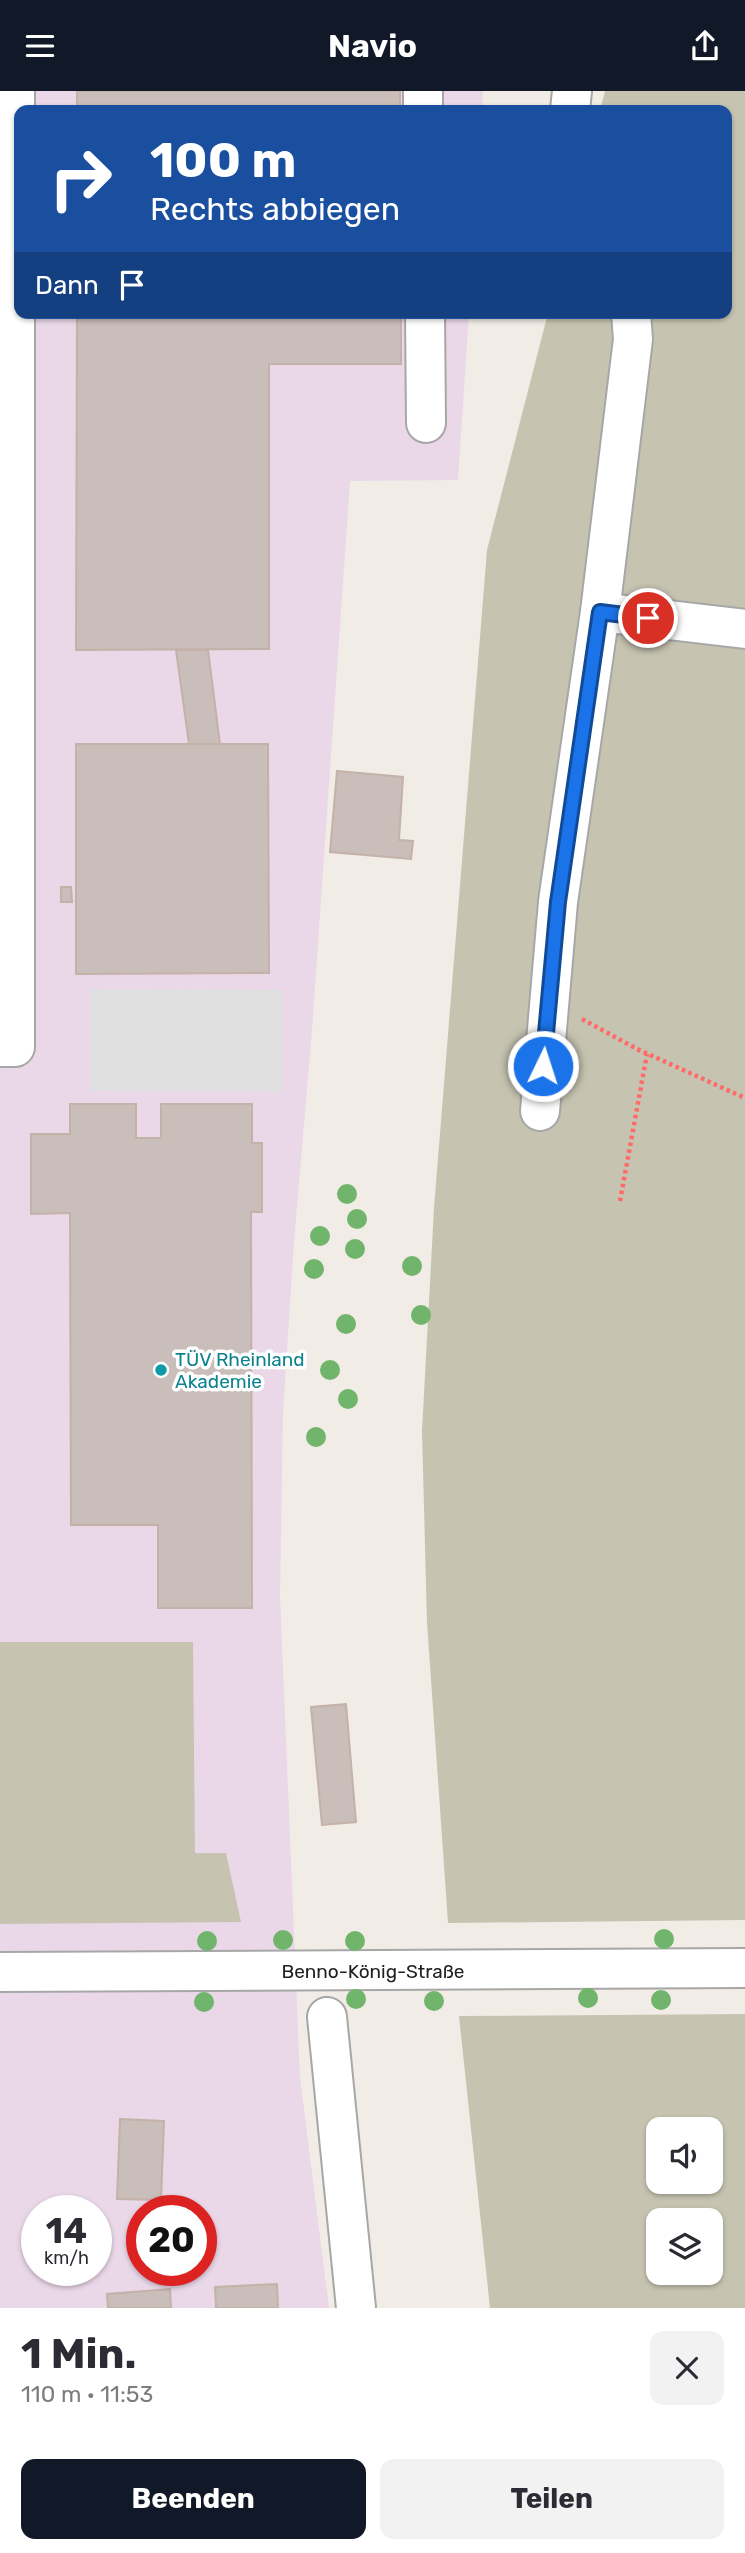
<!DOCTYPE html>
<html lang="de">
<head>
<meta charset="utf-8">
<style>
  body { margin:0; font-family:Rubik,sans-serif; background:#f2f2f3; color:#2b2b33; height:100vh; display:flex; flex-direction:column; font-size:26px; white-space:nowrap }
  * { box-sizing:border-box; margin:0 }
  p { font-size:23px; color:#7c7c81 }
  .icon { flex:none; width:38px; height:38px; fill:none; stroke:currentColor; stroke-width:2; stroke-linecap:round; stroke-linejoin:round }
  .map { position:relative; height:2217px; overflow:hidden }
  .side { display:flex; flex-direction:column; background:#fff; flex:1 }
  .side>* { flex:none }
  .guide { position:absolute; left:14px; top:14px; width:718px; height:214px; border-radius:14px; box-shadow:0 2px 5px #0004; background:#1a4fa0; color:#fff; overflow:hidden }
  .tools { position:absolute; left:646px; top:2026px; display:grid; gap:14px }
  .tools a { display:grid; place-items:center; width:77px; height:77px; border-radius:14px; background:#fff; box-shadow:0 2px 5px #0004; font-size:35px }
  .speed { position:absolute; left:21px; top:2104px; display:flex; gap:14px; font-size:35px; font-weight:700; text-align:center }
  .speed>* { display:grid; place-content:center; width:91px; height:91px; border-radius:50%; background:#fff; box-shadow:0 2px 5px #0004; line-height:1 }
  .speed small { font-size:18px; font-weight:400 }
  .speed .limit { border:10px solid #d22; background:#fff; color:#111 }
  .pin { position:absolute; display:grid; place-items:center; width:60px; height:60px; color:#fff; margin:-30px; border:4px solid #fff; border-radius:50%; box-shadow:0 2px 7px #0007 }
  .me { position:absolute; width:77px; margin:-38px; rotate:4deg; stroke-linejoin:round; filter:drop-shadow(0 0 5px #0008) }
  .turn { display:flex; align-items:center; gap:24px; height:147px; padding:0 21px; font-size:32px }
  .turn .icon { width:91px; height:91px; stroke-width:2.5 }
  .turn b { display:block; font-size:49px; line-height:60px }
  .then { display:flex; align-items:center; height:66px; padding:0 21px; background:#0003; gap:14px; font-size:26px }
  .round { display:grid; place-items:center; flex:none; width:74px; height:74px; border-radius:14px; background:#f2f2f3 }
  .summary { display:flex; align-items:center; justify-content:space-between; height:119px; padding:0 21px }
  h1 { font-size:42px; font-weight:700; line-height:52px }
  .cta { display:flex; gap:14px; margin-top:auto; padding:14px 21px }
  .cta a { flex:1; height:80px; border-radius:14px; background:#111827; color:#fff; font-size:28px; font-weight:700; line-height:80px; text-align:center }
  .cta a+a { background:#f2f2f3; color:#2b2b33 }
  header { display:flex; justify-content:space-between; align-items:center; height:91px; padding:0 21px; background:#111827; color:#fff; font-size:32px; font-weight:700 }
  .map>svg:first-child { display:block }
  .industrial { fill:#ead8e9; fill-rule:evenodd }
  .construction { fill:#c6c4b1; fill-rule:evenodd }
  .parking { fill:#e0e0e0 }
  .building { fill:#c9beb9; stroke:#c4b1a8; stroke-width:2 }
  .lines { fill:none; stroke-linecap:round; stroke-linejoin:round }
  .minor-casing { stroke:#a7a7a7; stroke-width:42 }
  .path { stroke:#ff6a69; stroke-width:4.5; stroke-dasharray:3.5 3.5; stroke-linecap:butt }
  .minor { stroke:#fff; stroke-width:38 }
  .tree { fill:#71b46b }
  .route-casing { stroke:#114b97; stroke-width:18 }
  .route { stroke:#1a73e8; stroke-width:12 }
  .culture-dot { fill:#0f9aa8; stroke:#fff; stroke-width:2.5 }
  .labels { text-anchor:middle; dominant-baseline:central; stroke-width:7; stroke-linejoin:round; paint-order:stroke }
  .culture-label { font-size:19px; fill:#0d838f; stroke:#fff; text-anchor:start }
  .street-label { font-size:19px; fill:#202020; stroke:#fff }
</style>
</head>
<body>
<header><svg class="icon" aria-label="menu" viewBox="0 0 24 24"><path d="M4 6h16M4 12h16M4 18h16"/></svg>Navio<svg class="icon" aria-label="share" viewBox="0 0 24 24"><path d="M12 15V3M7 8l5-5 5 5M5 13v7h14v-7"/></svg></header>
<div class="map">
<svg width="745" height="2217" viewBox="0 0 745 2217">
  <rect width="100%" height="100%" fill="#f1ece6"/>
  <!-- industrial -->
  <path class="industrial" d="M0,0H483L482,19H19V222H469L458,389L350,390L312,939L294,1151L283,1321L280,1505L300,1986L329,2217H0ZM37,2119H96V2179H37ZM142,2119H201V2179H142Z"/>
  <!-- construction -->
  <g class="construction">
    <polygon points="605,0 745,0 745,1829 448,1832 427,1531 422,1340 434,1117 487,459 548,222 726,222 726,19 600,19"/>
    <polygon points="0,1551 193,1551 195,1762 226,1762 241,1831 0,1833"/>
    <path d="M745,1923V2217H490L459,1925ZM658,2039H710V2091H658ZM658,2130H710V2182H658Z"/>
  </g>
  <!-- parking -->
  <polygon class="parking" points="91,898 282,899 282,1001 91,1000"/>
  <!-- building -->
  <g class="building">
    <rect x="77" y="0" width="323" height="19"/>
    <polygon points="77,222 401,222 401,273 269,273 269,558 76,559"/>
    <polygon points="176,559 208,559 220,653 189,653"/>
    <polygon points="76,653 268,653 269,882 76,883"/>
    <polygon points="337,680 403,686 399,749 413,750 411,768 330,761"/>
    <polygon points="61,796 71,796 72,811 61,811"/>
    <polygon points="70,1013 136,1013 136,1047 161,1047 161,1013 252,1013 252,1052 262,1052 262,1121 251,1121 252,1517 158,1517 158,1434 71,1434 70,1122 31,1123 31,1043 70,1043"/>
    <polygon points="346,1613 356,1731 322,1734 311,1616"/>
    <polygon points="120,2028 164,2030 161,2109 117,2108"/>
    <polygon points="277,2193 278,2217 216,2217 215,2196"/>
    <polygon points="170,2198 171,2217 108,2217 107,2203"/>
  </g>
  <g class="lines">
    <!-- minor casing -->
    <g class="minor-casing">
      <g id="minor">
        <polyline points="423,0 423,19"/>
        <polyline points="570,19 572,0"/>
        <polyline points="425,222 426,332"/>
        <polyline points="600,521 745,538"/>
        <polyline points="0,956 15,956 15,0"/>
        <polyline points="540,1020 558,811 600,521 633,248 631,222"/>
        <polyline points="0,1881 745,1877"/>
        <polyline points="327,1926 356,2217"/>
      </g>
    </g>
    <!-- path -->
    <g class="path">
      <polyline points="582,928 637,958 745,1007"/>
      <polyline points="620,1110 647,963"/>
    </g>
    <!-- minor -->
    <use href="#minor" class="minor"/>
  </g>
  <!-- trees -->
  <g class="tree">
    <circle cx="347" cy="1103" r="10"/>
    <circle cx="357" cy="1128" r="10"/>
    <circle cx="320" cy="1145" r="10"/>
    <circle cx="355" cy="1158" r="10"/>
    <circle cx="412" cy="1175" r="10"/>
    <circle cx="314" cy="1178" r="10"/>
    <circle cx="421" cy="1224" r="10"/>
    <circle cx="346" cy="1233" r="10"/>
    <circle cx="330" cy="1279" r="10"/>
    <circle cx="348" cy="1308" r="10"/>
    <circle cx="316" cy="1346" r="10"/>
    <circle cx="664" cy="1848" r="10"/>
    <circle cx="283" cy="1849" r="10"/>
    <circle cx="207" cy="1850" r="10"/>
    <circle cx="355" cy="1850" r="10"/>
    <circle cx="588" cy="1907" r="10"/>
    <circle cx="356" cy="1908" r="10"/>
    <circle cx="661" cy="1909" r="10"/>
    <circle cx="434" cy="1910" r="10"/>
    <circle cx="204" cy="1911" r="10"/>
  </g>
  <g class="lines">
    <!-- route casing -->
    <g class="route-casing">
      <polyline id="route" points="543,975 558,811 600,521 648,527"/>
    </g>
    <!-- route -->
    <use href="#route" class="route"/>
  </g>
  <!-- markers -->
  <circle class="culture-dot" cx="161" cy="1279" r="7"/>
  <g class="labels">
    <!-- culture labels -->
    <g class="culture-label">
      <text x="175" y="1268">TÜV Rheinland<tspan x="175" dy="22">Akademie</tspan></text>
    </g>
    <!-- street labels -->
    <g class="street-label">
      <text x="373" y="1880">Benno-König-Straße</text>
    </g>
  </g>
</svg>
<div class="tools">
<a><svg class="icon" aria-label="sound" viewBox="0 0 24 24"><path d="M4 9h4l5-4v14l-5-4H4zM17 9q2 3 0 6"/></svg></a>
<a><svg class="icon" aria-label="layers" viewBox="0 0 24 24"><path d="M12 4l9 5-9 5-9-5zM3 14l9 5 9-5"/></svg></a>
</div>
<div class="speed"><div>14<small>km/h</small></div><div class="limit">20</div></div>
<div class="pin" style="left:648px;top:527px;background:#d93025"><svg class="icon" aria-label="arrive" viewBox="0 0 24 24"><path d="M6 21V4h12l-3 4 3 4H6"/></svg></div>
<svg class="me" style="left:543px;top:975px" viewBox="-20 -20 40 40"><circle r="17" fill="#1a73e8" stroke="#fff" stroke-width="3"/><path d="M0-11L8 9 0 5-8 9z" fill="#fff"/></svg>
<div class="guide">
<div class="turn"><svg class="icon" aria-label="right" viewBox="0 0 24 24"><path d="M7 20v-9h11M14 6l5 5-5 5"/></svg><div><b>100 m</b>Rechts abbiegen</div></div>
<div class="then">Dann<svg class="icon" aria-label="arrive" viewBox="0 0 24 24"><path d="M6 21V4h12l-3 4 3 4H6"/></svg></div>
</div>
</div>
<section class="side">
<div class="summary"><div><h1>1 Min.</h1><p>110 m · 11:53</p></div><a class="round"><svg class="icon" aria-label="close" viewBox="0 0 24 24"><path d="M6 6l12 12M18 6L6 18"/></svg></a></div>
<div class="cta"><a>Beenden</a><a>Teilen</a></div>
</section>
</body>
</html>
